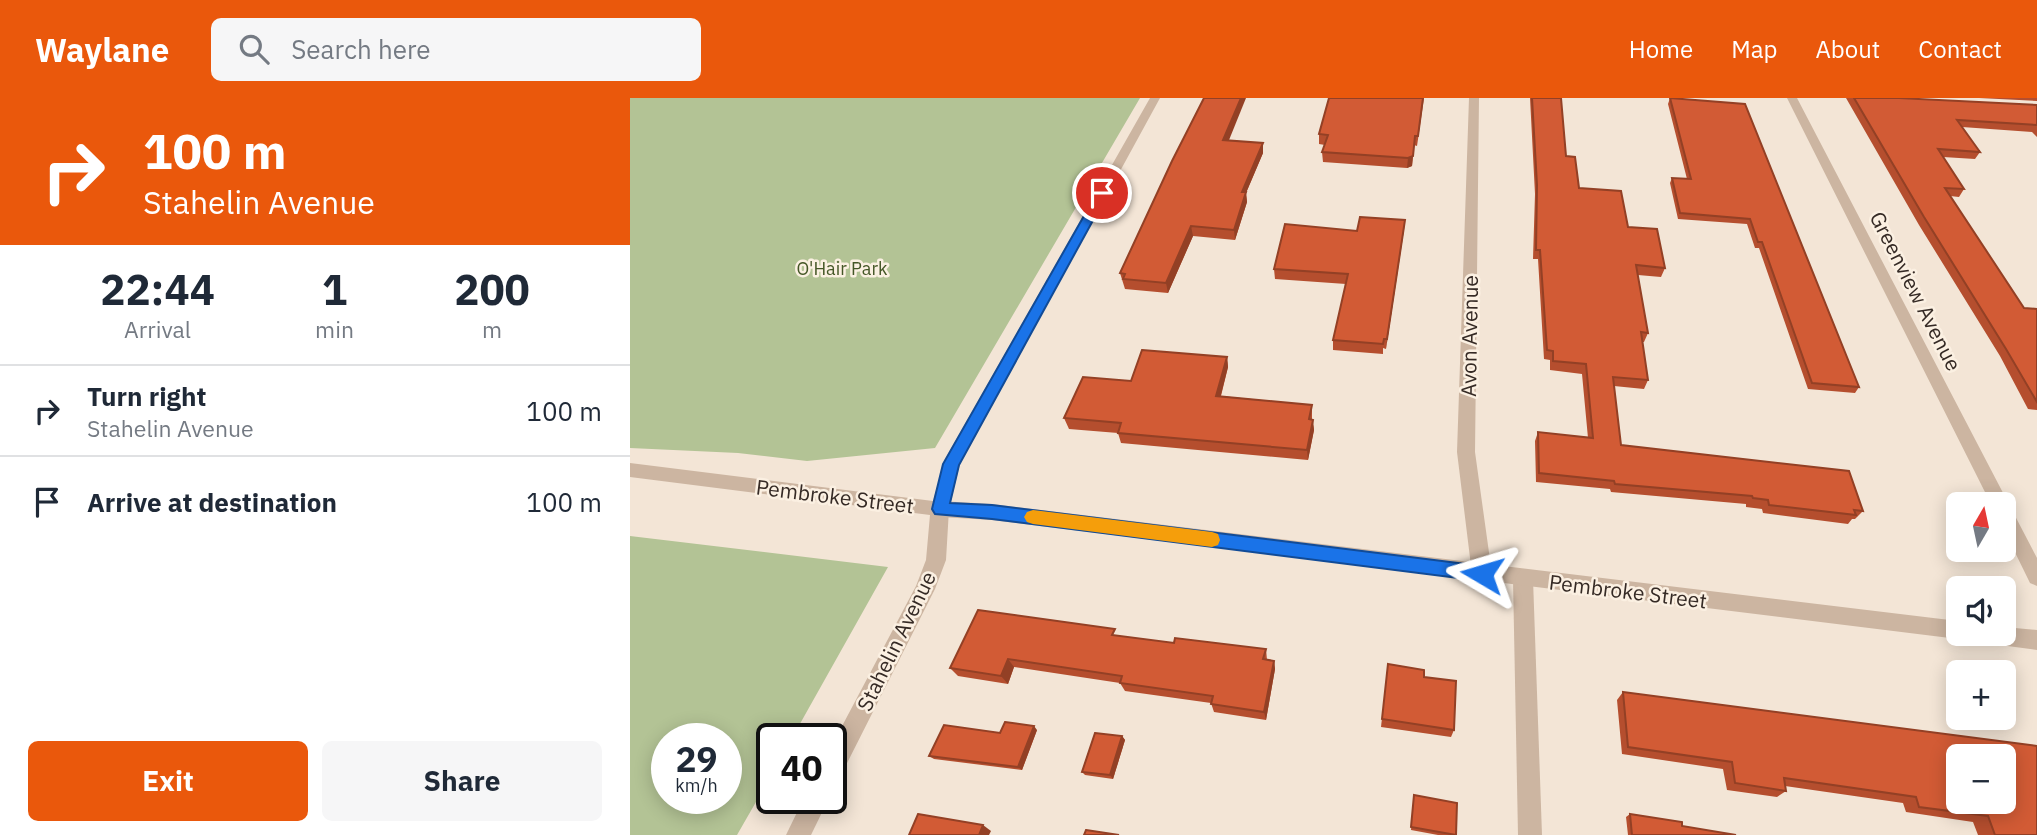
<!DOCTYPE html>
<html lang="en">
<head>
<meta charset="utf-8">
<style>
  body { margin:0; font-family:"IBM Plex Sans",sans-serif; background:#f6f6f7; color:#1f2937; height:100vh; display:flex; flex-direction:column; font-size:26px; white-space:nowrap }
  * { box-sizing:border-box; margin:0 }
  p { font-size:23px; color:#747a83 }
  .icon { flex:none; width:38px; height:38px; fill:none; stroke:currentColor; stroke-width:2; stroke-linecap:round; stroke-linejoin:round }
  .map { position:relative; flex:1; overflow:hidden }
  .panel { display:flex; flex-direction:column; background:#fff; width:630px }
  .panel>* { flex:none }
  .guide { background:#ea580c; color:#fff; overflow:hidden }
  .needle { width:46px; rotate:9deg }
  .fabs { position:absolute; left:1316px; top:394px; display:grid; gap:14px }
  .fabs a { display:grid; place-items:center; width:70px; height:70px; border-radius:10px; background:#fff; box-shadow:0 4px 18px #0003; font-size:35px }
  .speed { position:absolute; left:21px; top:625px; display:flex; gap:14px; font-size:35px; font-weight:700; text-align:center }
  .speed>* { display:grid; place-content:center; width:91px; height:91px; border-radius:50%; background:#fff; box-shadow:0 4px 18px #0003; line-height:1 }
  .speed small { font-size:18px; font-weight:400 }
  .speed .limit { border:4px solid #111; border-radius:10px; background:#fff; color:#111 }
  .pin { position:absolute; display:grid; place-items:center; width:60px; height:60px; color:#fff; margin:-30px; border:4px solid #fff; border-radius:50%; box-shadow:0 2px 7px #0007 }
  .me { position:absolute; width:77px; margin:-38px; rotate:277deg; stroke-linejoin:round; filter:drop-shadow(0 0 5px #0008) }
  .turn { display:flex; align-items:center; gap:24px; height:147px; padding:0 28px; font-size:32px }
  .turn .icon { width:91px; height:91px; stroke-width:2.5 }
  .turn b { display:block; font-size:49px; line-height:60px }
  .eta { display:flex; justify-content:space-evenly; align-items:center; height:119px; text-align:center }
  .eta b { font-size:42px; font-weight:700; line-height:49px }
  .cta { display:flex; gap:14px; margin-top:auto; padding:14px 28px }
  .cta a { flex:1; height:80px; border-radius:10px; background:#ea580c; color:#fff; font-size:28px; font-weight:700; line-height:80px; text-align:center }
  .cta a+a { background:#f6f6f7; color:#1f2937 }
  ul { padding:0; list-style:none }
  li { display:flex; align-items:center; gap:21px; height:91px; padding:0 28px; border-top:2px solid #e0e1e3 }
  li div { flex:1 }
  li b { display:block; font-size:26px }
  li em { font-style:normal }
  header { display:flex; align-items:center; gap:42px; box-sizing:border-box; height:98px; padding:0 35px; background:#ea580c; color:#fff }
  header strong { font-size:33px }
  nav { display:flex; gap:38px; margin-inline-start:auto; font-size:24px }
  .search { width:490px; height:63px; background:#f6f6f7; display:flex; align-items:center; gap:18px; box-sizing:border-box; padding:0 24px; border-radius:10px; color:#747a83; font-size:26px }
  main { display:flex; flex:1; min-height:0 }
  .map>svg:first-child { display:block }
  .green { fill:#b3c395; fill-rule:evenodd }
  .lines { fill:none; stroke-linecap:round; stroke-linejoin:round }
  .minor { fill:#ccb5a1; fill-rule:evenodd }
  .tertiary { fill:#ccb5a1; fill-rule:evenodd }
  .wall { fill:#b54e2e }
  .shaded-wall { fill:#934025 }
  .building { fill:#d25b35; stroke:#934025; stroke-width:2; fill-rule:evenodd }
  .route { fill:#1a73e8; stroke:#114b97; stroke-width:2 }
  .slow { fill:#f59e0b }
  .labels { text-anchor:middle; dominant-baseline:central; stroke-width:5; stroke-linejoin:round; paint-order:stroke }
  .far-park-label { font-size:18px; fill:#445626; stroke:#fbf0e2 }
  .street-label { font-size:21px; fill:#352a25; stroke:#fbf0e2 }
</style>
</head>
<body>
<header>
<strong>Waylane</strong>
<div class="search"><svg class="icon" aria-label="search" viewBox="0 0 24 24"><circle cx="10" cy="10" r="6"/><path d="M15 15l6 6"/></svg>Search here</div>
<nav><a>Home</a><a>Map</a><a>About</a><a>Contact</a></nav>
</header>
<main>
<section class="panel">
<div class="guide">
<div class="turn"><svg class="icon" aria-label="right" viewBox="0 0 24 24"><path d="M7 20v-9h11M14 6l5 5-5 5"/></svg><div><b>100 m</b>Stahelin Avenue</div></div>
</div>
<div class="eta">
<div><b>22:44</b><p>Arrival</p></div>
<div><b>1</b><p>min</p></div>
<div><b>200</b><p>m</p></div>
</div>
<ul>
<li><svg class="icon" aria-label="right" viewBox="0 0 24 24"><path d="M7 20v-9h11M14 6l5 5-5 5"/></svg><div><b>Turn right</b><p>Stahelin Avenue</p></div><em>100 m</em></li>
<li><svg class="icon" aria-label="arrive" viewBox="0 0 24 24"><path d="M6 21V4h12l-3 4 3 4H6"/></svg><div><b>Arrive at destination</b></div><em>100 m</em></li>
</ul>
<div class="cta"><a>Exit</a><a>Share</a></div>
</section>
<div class="map">
<svg width="1407" height="737" viewBox="0 0 1407 737">
  <rect width="100%" height="100%" fill="#f3e5d6"/>
  <!-- green -->
  <g class="green">
    <polygon points="0,0 510,0 305,350 177,363 108,355 0,350"/>
    <path d="M0,438L258,469L162,640H142V676L107,737H0ZM37,640H96V700H37Z"/>
  </g>
  <g class="lines">
    <!-- minor -->
    <g class="minor">
      <polygon points="520,0 530,0 330,366 319,411 316,462 305,491 209,681 201,684 201,649 286,488 296,462 300,417 0,379 0,365 303,403 315,361"/>
      <polygon points="839,0 849,0 845,354 862,476 859,482 852,485 845,482 842,476 827,354"/>
      <polygon points="1157,0 1167,0 1407,460 1407,488 1400,485 1374,432 1374,406 1361,406"/>
      <polygon points="893,472 900,475 903,481 912,737 888,737 883,481 886,475"/>
      <polygon points="174,700 199,700 181,737 156,737"/>
    </g>
    <!-- tertiary -->
    <g class="tertiary">
      <polygon points="310,403 362,406 1328,523 1328,536 1337,536 1328,541 362,422 310,419 304,416 301,411 304,406"/>
      <polygon points="1374,529 1407,532 1407,552 1355,545 1348,543 1345,536 1374,536"/>
    </g>
  </g>
  <!-- wall -->
  <g class="wall">
    <polygon points="794,0 787,48 784,47 782,68 777,70 693,64 692,54 695,47 689,46 689,36"/>
    <polygon points="900,0 931,0 936,58 949,90 998,129 1035,170 1031,179 1008,177 1018,235 1014,244 1012,244 1018,282 1014,291 984,288 991,347 1233,413 1225,421 1222,421 1218,426 1133,415 1132,411 1116,409 1116,406 981,394 980,391 906,384 905,343 908,334 958,340 952,276 920,272 920,262 914,261 908,161 903,161 905,96"/>
    <polygon points="1040,0 1115,6 1229,289 1225,295 1178,291 1129,150 1125,150 1117,126 1048,121 1040,85 1042,80 1057,81 1038,6"/>
    <polygon points="1216,0 1269,0 1407,7 1407,39 1402,34 1332,29 1350,54 1345,61 1313,59 1334,91 1329,99 1320,98 1394,210 1407,211 1407,312 1398,311 1370,258 1289,127"/>
    <polygon points="1349,0 1407,0 1407,3"/>
    <polygon points="598,43 633,55 616,95 617,104 605,142 563,138 538,195 495,191 490,175"/>
    <polygon points="775,122 756,251 753,250 753,256 703,252 703,242 716,186 645,181 644,171 727,133"/>
    <polygon points="597,259 598,269 591,298 682,307 682,321 684,332 678,362 491,345 488,335 439,331 434,320 501,283"/>
    <polygon points="488,538 544,545 636,551 637,562 644,563 645,571 636,622 584,614 581,605 495,593 490,585 384,569 378,586 328,578 320,570"/>
    <polygon points="758,566 794,579 824,632 821,639 751,629"/>
    <polygon points="993,594 1407,648 1407,737 1348,737 1343,724 1276,714 1273,705 1155,688 1156,693 1147,699 1097,692 1093,671 992,656 987,602"/>
    <polygon points="407,632 392,672 304,661 299,658"/>
    <polygon points="492,638 495,642 483,681 455,677 452,674"/>
    <polygon points="784,697 826,737 808,737 781,732"/>
    <polygon points="1000,716 1052,728 1106,737 998,737 996,719"/>
  </g>
  <!-- shaded-wall -->
  <g class="shaded-wall">
    <polygon points="611,0 616,0 595,52 593,42"/>
    <polygon points="785,38 782,68 777,70 778,60"/>
    <polygon points="633,45 633,55 616,95 617,104 605,142 604,132 612,94"/>
    <polygon points="775,122 774,132 756,251 757,241"/>
    <polygon points="561,128 563,138 538,195 536,185"/>
    <polygon points="597,259 598,269 588,308 586,298"/>
    <polygon points="683,322 684,332 678,362 677,352"/>
    <polygon points="378,561 384,569 378,586 371,578"/>
    <polygon points="644,563 645,571 636,622 634,614"/>
    <polygon points="404,628 407,632 392,672 388,669"/>
    <polygon points="492,638 495,642 483,681 480,677"/>
    <polygon points="353,727 361,733 359,737 349,737"/>
  </g>
  <!-- building -->
  <g class="building">
    <polygon points="574,0 611,0 593,42 633,45 612,94 616,94 604,132 561,128 536,185 493,181 495,176 490,175 542,63"/>
    <polygon points="699,0 793,0 788,38 785,38 783,58 778,60 692,54 698,37 689,36"/>
    <polygon points="902,0 931,0 936,58 945,59 949,90 991,93 998,129 1027,131 1035,170 1006,167 1018,235 1011,234 1018,282 983,279 991,347 1219,373 1233,413 1224,412 1226,417 1139,407 1138,402 1123,400 1122,398 985,386 984,383 909,375 908,334 963,340 956,266 923,263 923,253 917,252 910,152 906,152 907,87"/>
    <polygon points="1040,0 1115,6 1229,289 1182,285 1132,144 1128,144 1120,121 1050,115 1042,80 1061,81"/>
    <polygon points="1224,0 1269,0 1407,7 1407,27 1327,22 1350,54 1308,51 1334,91 1315,90 1394,210 1407,211 1407,304 1376,251 1294,119"/>
    <polygon points="730,119 775,122 757,241 754,241 753,246 703,242 718,176 644,171 655,126 727,133"/>
    <polygon points="512,252 597,259 586,298 682,307 679,321 683,322 677,352 488,335 491,325 434,320 453,279 501,283"/>
    <polygon points="348,512 485,531 482,537 544,545 545,540 636,551 633,561 644,563 634,614 581,606 583,598 490,585 492,578 378,561 371,578 320,570"/>
    <polygon points="758,566 794,572 794,579 826,583 824,632 752,621"/>
    <path d="M993,594L1407,648V737H1365L1358,718L1289,709L1286,699L1154,680L1156,693L1105,685L1102,664L998,649ZM1328,658H1374V704H1328Z"/>
    <polygon points="375,624 404,628 388,669 299,658 314,627 370,635"/>
    <polygon points="465,635 492,638 480,677 452,674"/>
    <polygon points="784,697 827,705 826,737 781,729"/>
    <polygon points="288,716 353,727 349,737 279,737"/>
    <polygon points="1000,716 1052,724 1052,728 1106,737 1002,737"/>
    <polygon points="456,732 489,737 454,737"/>
  </g>
  <!-- route -->
  <polygon class="route" points="472,91 478,95 329,367 320,405 362,407 852,468 859,470 861,476 859,481 852,483 362,421 305,416 302,411 313,366 467,95"/>
  <!-- slow -->
  <polygon class="slow" points="403,412 582,434 588,436 590,442 588,447 582,449 403,426 397,424 394,419 397,414"/>
  <g class="labels">
    <!-- far-park labels -->
    <g class="far-park-label">
      <text x="212" y="170">O'Hair Park</text>
    </g>
    <!-- street labels -->
    <g class="street-label">
      <text transform="translate(1286 193) rotate(63)">Greenview Avenue</text>
      <text transform="translate(839 238) rotate(-89)">Avon Avenue</text>
      <text transform="translate(205 398) rotate(7)">Pembroke Street</text>
      <text transform="translate(998 493) rotate(7)">Pembroke Street</text>
      <text transform="translate(266 543) rotate(-64)">Stahelin Avenue</text>
    </g>
  </g>
</svg>
<div class="fabs">
<a><svg class="needle" viewBox="-14 -14 28 28"><path d="M0-13l5 13h-10z" fill="#e53935"/><path d="M0 13l5-13h-10z" fill="#747a83"/></svg></a>
<a><svg class="icon" aria-label="sound" viewBox="0 0 24 24"><path d="M4 9h4l5-4v14l-5-4H4zM17 9q2 3 0 6"/></svg></a>
<a>+</a>
<a>−</a>
</div>
<div class="speed"><div>29<small>km/h</small></div><div class="limit">40</div></div>
<div class="pin" style="left:472px;top:95px;background:#d93025"><svg class="icon" aria-label="arrive" viewBox="0 0 24 24"><path d="M6 21V4h12l-3 4 3 4H6"/></svg></div>
<svg class="me" style="left:852px;top:476px" viewBox="-20 -20 40 40"><path d="M0-17L14 15 0 8-14 15z" fill="#1a73e8" stroke="#fff" stroke-width="4"/></svg>
</div>
</main>
</body>
</html>
